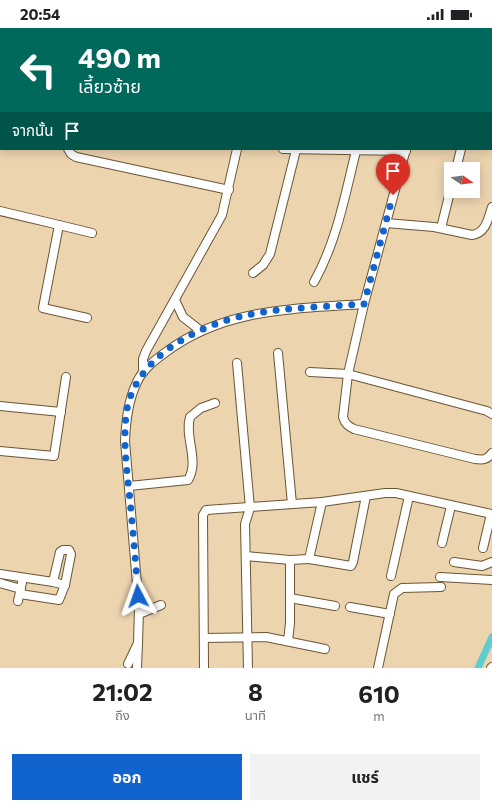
<!DOCTYPE html>
<html lang="th">
<head>
<meta charset="utf-8">
<style>
  body { margin:0; font-family:Commissioner,"Noto Sans Thai",sans-serif; background:#f2f2f2; color:#202124; height:100vh; display:flex; flex-direction:column; font-size:15px; white-space:nowrap }
  * { box-sizing:border-box; margin:0 }
  p { font-size:13px; color:#757577 }
  .icon { flex:none; width:22px; height:22px; fill:none; stroke:currentColor; stroke-width:2; stroke-linecap:round; stroke-linejoin:round }
  .map { position:relative; height:640px; overflow:hidden }
  .details { display:flex; flex-direction:column; background:#fff; flex:1 }
  .details>* { flex:none }
  .guide { position:absolute; left:0px; top:0px; width:492px; height:122px; box-shadow:0 2px 10px #0003; background:#00695c; color:#fff; overflow:hidden }
  .needle { width:26px; rotate:103deg }
  .buttons { position:absolute; left:444px; top:134px; display:grid; gap:8px }
  .buttons a { display:grid; place-items:center; width:36px; height:36px; border-radius:0px; background:#fff; box-shadow:0 2px 10px #0003; font-size:20px }
  .pin { position:absolute; display:grid; place-items:center; width:34px; height:34px; color:#fff; margin:-41px -17px; border-radius:50% 50% 50% 0; rotate:-45deg; box-shadow:0 0 4px #0007 }
  .pin .icon { rotate:45deg }
  .me { position:absolute; width:44px; margin:-22px; rotate:356deg; stroke-linejoin:round; filter:drop-shadow(0 0 3px #0008) }
  .turn { display:flex; align-items:center; gap:14px; height:84px; padding:0 12px; font-size:18px }
  .turn .icon { width:52px; height:52px; stroke-width:2.5 }
  .turn b { display:block; font-size:28px; line-height:34px }
  .then { display:flex; align-items:center; height:38px; padding:0 12px; background:#0003; gap:8px; font-size:15px }
  .eta { display:flex; justify-content:space-evenly; align-items:center; height:68px; text-align:center }
  .eta b { font-size:24px; font-weight:700; line-height:28px }
  .primary-button { display:flex; gap:8px; margin-top:auto; padding:8px 12px }
  .primary-button a { flex:1; height:46px; border-radius:0px; background:#1163cd; color:#fff; font-size:16px; font-weight:700; line-height:46px; text-align:center }
  .primary-button a+a { background:#f2f2f2; color:#202124 }
  .status { display:flex; justify-content:space-between; align-items:center; height:28px; padding:0 20px; background:#fff; direction:ltr }
  .status svg { height:11px; fill:currentColor }
  .map>svg:first-child { display:block }
  .lines { fill:none; stroke-linecap:round; stroke-linejoin:round }
  .canal { stroke:#5fced1; stroke-width:7 }
  .minor-casing { stroke:#6b5534; stroke-width:10 }
  .minor { stroke:#fff; stroke-width:8 }
  .route { stroke:#1163cd; stroke-width:7; stroke-dasharray:0 12.6 }
</style>
</head>
<body>
<div class="status"><b>20:54</b><svg viewBox="0 0 49 12"><path d="M0 12V9h3v3zM5 12V6h3v6zM10 12V3h3v9zM15 12V0h3v12zM26 1h20v11H26zM47 4h2v5h-2z"/></svg></div>
<div class="map">
<svg width="492" height="640" viewBox="0 0 492 640">
  <rect width="100%" height="100%" fill="#ecd4af"/>
  <g class="lines">
    <!-- canal -->
    <polyline class="canal" points="478,640 492,609"/>
    <!-- minor casing -->
    <g class="minor-casing">
      <g id="minor">
        <polyline points="420,1 420,0"/>
        <polyline points="474,1 474,0"/>
        <polyline points="0,4 1,4"/>
        <polyline points="0,102 1,99"/>
        <polyline points="68,121 71,126 76,129 229,162"/>
        <polyline points="283,121 406,123"/>
        <path d="M406,121L364,276L348,346L343,389C345,396 348,398 354,401L475,431C483,432 487,432 492,425"/>
        <polyline points="456,141 461,121"/>
        <polyline points="0,183 59,197"/>
        <path d="M386,195L434,199L472,207C486,205 488,191 492,179"/>
        <polyline points="441,200 451,160"/>
        <polyline points="253,245 263,237 270,226 296,122"/>
        <path d="M314,254C337,213 345,167 356,123"/>
        <polyline points="175,272 183,289 201,303"/>
        <polyline points="87,290 43,280 59,197 92,205"/>
        <polyline points="278,325 292,476"/>
        <polyline points="237,335 250,480 245,496 248,640"/>
        <polyline points="310,344 348,346 487,383 492,386"/>
        <polyline points="143,345 143,331 146,323 222,187 237,121"/>
        <polyline points="0,378 61,384"/>
        <polyline points="0,423 54,428 66,349"/>
        <path d="M129,458L188,452C200,433 184,409 190,389L201,380L215,375"/>
        <polyline points="442,515 451,478"/>
        <polyline points="483,520 491,486"/>
        <polyline points="246,528 290,532"/>
        <polyline points="309,531 351,538 353,534 366,468"/>
        <polyline points="454,534 482,538 492,534"/>
        <polyline points="0,546 53,554 60,524 63,522 69,522 71,526 65,557"/>
        <polyline points="391,548 409,468"/>
        <polyline points="440,549 492,552"/>
        <polyline points="0,555 21,561"/>
        <polyline points="20,566 59,572 65,557 53,554"/>
        <polyline points="290,570 335,578"/>
        <polyline points="18,573 23,550"/>
        <polyline points="350,579 390,586"/>
        <polyline points="139,586 161,577"/>
        <polyline points="204,610 266,609 325,621"/>
        <polyline points="288,613 290,595 290,532 309,531 322,474"/>
        <path d="M138,615L139,580L125,413C126,393 128,373 137,354C143,341 155,332 166,324C225,280 294,281 364,276"/>
        <polyline points="128,636 138,615 137,639"/>
        <polyline points="204,640 203,487 206,482 322,474 385,465 396,465 492,486"/>
        <polyline points="378,640 394,566 402,560 441,559"/>
        <polyline points="491,640 492,639"/>
      </g>
    </g>
    <!-- minor -->
    <use href="#minor" class="minor"/>
  </g>
  <g class="lines">
    <!-- route -->
    <path class="route" d="M138,568C136,536 133,504 130,472C127,444 123,416 126,387C133,330 196,298 247,287C285,279 326,279 364,276L393,167"/>
  </g>
</svg>
<div class="buttons">
<a><svg class="needle" viewBox="-14 -14 28 28"><path d="M0-13l5 13h-10z" fill="#e53935"/><path d="M0 13l5-13h-10z" fill="#757577"/></svg></a>
</div>
<div class="pin" style="left:393px;top:167px;background:#d93025"><svg class="icon" aria-label="arrive" viewBox="0 0 24 24"><path d="M6 21V4h12l-3 4 3 4H6"/></svg></div>
<svg class="me" style="left:138px;top:568px" viewBox="-20 -20 40 40"><path d="M0-17L14 15 0 8-14 15z" fill="#1163cd" stroke="#fff" stroke-width="4"/></svg>
<div class="guide">
<div class="turn"><svg class="icon" aria-label="left" viewBox="0 0 24 24"><path d="M17 20v-9H6M10 6l-5 5 5 5"/></svg><div><b>490 m</b>เลี้ยวซ้าย</div></div>
<div class="then">จากนั้น<svg class="icon" aria-label="arrive" viewBox="0 0 24 24"><path d="M6 21V4h12l-3 4 3 4H6"/></svg></div>
</div>
</div>
<section class="details">
<div class="eta">
<div><b>21:02</b><p>ถึง</p></div>
<div><b>8</b><p>นาที</p></div>
<div><b>610</b><p>m</p></div>
</div>
<div class="primary-button"><a>ออก</a><a>แชร์</a></div>
</section>
</body>
</html>
